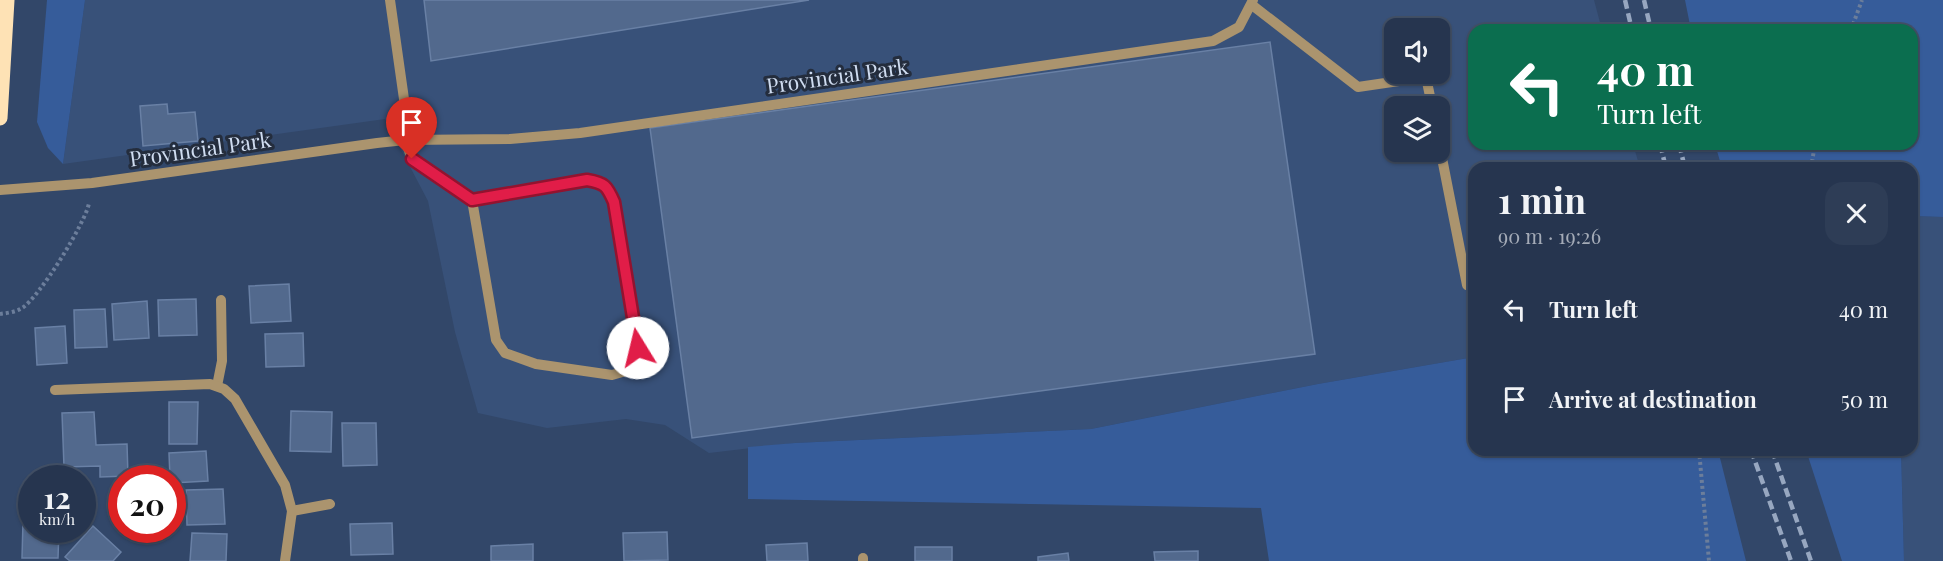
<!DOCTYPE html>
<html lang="en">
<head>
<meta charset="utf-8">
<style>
  body { margin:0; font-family:"Playfair Display",serif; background:#2e3d56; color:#f1f3f6; height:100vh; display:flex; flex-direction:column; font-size:22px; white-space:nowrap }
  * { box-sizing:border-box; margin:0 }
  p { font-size:20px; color:#a4abb7 }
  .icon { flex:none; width:33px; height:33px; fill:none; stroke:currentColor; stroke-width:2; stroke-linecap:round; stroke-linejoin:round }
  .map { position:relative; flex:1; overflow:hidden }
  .panel { position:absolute; left:1468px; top:162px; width:450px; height:294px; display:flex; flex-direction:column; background:#26354f; border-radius:18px; box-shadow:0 2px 4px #0004,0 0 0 2px #425066 }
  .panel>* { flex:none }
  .top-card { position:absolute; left:1468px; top:24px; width:450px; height:126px; border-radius:18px; box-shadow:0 2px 4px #0004,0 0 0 2px #425066; background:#0b6e4f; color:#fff; overflow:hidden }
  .controls { position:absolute; left:1384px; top:18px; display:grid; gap:12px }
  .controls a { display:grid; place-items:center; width:66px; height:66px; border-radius:12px; background:#26354f; box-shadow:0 2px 4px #0004,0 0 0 2px #425066; font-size:30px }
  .speed { position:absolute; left:18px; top:465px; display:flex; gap:12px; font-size:30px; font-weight:700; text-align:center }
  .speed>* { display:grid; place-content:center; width:78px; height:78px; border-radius:50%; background:#26354f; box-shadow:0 2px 4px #0004,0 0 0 2px #425066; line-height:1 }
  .speed small { font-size:15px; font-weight:400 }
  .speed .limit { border:9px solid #d22; background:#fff; color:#111 }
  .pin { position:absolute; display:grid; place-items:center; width:51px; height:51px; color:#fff; margin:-62px -26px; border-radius:50% 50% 50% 0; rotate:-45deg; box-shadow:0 0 6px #0007 }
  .pin .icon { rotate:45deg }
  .me { position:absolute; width:66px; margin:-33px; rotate:351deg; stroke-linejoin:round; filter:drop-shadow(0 0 4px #0008) }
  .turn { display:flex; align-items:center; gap:21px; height:126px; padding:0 30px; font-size:27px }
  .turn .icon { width:78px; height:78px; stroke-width:2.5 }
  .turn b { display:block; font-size:42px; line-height:51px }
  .round { display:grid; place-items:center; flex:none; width:63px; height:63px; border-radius:18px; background:#2e3d56 }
  .head { display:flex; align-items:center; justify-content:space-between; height:102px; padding:0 30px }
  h1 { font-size:36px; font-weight:700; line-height:45px }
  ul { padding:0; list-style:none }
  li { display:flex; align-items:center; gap:18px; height:90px; padding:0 30px }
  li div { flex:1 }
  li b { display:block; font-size:22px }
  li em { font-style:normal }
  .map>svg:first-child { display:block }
  .built { fill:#385179; fill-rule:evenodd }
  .green { fill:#365c9a }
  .building { fill:#52698d; stroke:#6980a5; stroke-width:1.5 }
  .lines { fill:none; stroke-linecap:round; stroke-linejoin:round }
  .path { stroke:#6c7e9b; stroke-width:4; stroke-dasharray:3 3; stroke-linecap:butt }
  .minor { stroke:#ab946e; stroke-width:10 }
  .major { stroke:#fee2b5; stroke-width:15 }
  .rail { stroke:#97a7c0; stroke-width:4.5; stroke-dasharray:9 4.5; stroke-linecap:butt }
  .route-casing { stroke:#92132f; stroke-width:15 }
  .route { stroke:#e11d48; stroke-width:10 }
  .labels { text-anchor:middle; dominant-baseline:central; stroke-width:6; stroke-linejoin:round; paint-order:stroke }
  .street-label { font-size:21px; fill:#cfdcf0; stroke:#242d3d }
</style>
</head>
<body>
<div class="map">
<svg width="1943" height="561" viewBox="0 0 1943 561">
  <rect width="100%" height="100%" fill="#324769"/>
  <!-- built -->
  <g class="built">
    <path d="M85,0H1594L1602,30H1474V144H1633L1640,168H1474V357L1318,384L1091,429L795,443L709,453L665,425L626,419L547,428L478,413L455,332L428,201L385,119L63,164ZM1395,28H1440V74H1395ZM1395,106H1440V152H1395Z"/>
    <polygon points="1913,216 1943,217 1943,561 1904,561 1901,450 1912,450"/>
  </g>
  <!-- green -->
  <g class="green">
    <polygon points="47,0 85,0 63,164 48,148 37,122"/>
    <polygon points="1685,0 1943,0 1943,217 1913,216 1912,168 1722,168 1715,144 1912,144 1912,30 1691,30"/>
    <polygon points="1474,357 1474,450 1718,450 1746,561 1269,561 1261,508 748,499 748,447 795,443 1091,429 1318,384"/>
    <polygon points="1806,450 1901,450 1904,561 1842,561"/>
  </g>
  <!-- building -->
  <g class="building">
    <polygon points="424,0 809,0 431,61"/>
    <polygon points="1270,42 1315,354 692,438 650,128"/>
    <polygon points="167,104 168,114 195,112 198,141 143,146 140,106"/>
    <polygon points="289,284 291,321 251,323 249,286"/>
    <polygon points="196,299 197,335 159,336 158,300"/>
    <polygon points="147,301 149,338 114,340 112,304"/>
    <polygon points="105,309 107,347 75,348 74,310"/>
    <polygon points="65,326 67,363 37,365 35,328"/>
    <polygon points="303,333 304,366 266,367 265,334"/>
    <polygon points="169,402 198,402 197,444 169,444"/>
    <polygon points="291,411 332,412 331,452 290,451"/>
    <polygon points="94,412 96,445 127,444 128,476 100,477 100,466 64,467 62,413"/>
    <polygon points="342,423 376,423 377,465 343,466"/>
    <polygon points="206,451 208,481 172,483 172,478 170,478 169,453"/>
    <polygon points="223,489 225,524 187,525 186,490"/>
    <polygon points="23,521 32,521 32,530 59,530 58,558 22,558"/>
    <polygon points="392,523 393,554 351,555 350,524"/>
    <polygon points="93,526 121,552 113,561 70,561 65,557"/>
    <polygon points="667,532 668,560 624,561 623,533"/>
    <polygon points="192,533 227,534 226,561 190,561"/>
    <polygon points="807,543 808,561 767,561 766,545"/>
    <polygon points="533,544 533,561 491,561 491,546"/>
    <rect x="915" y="547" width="37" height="14"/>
    <polygon points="1198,551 1198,561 1155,561 1154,552"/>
    <polygon points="1068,553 1069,561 1038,561 1038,557"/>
  </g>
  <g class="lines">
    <!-- path -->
    <g class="path">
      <polyline points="1851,30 1862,0"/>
      <polyline points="1811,168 1815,144"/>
      <path d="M0,314C7,313 16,312 22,308C39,298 86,222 89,203"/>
      <polyline points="1699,450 1709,561"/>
    </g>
    <!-- minor -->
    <g class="minor">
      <path d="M390,0L405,106V140L412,159L472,200L587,180C605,183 607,186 614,202L638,348L626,371L612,375L536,364L505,353L496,340L472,200"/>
      <polyline points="1252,5 1358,87 1426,77 1432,106"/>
      <polyline points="1440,148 1467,285"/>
      <polyline points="0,190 92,183 377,143 405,140 510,139 580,133 1213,41 1239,27 1253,0"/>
      <polyline points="217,386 222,361 221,300"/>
      <polyline points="55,390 210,384 224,389 235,399 285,485 292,511 285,561"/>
      <polyline points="292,511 330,504"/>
      <polyline points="863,558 863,561"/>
    </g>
    <!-- major -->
    <polyline class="major" points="0,118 7,0"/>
    <!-- rail -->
    <g class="rail">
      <polyline points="1625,0 1632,30"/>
      <polyline points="1644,0 1651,30"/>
      <polyline points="1660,144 1666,168"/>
      <polyline points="1679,144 1685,168"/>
      <polyline points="1751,450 1791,561"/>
      <polyline points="1772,450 1811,561"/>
    </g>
  </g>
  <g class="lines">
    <!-- route casing -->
    <g class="route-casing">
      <path id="route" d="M412,159L472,200L587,180C605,183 607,186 614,202L638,348"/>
    </g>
    <!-- route -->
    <use href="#route" class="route"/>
  </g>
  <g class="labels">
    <!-- street labels -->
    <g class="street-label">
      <text transform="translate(837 75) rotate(-8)">Provincial Park</text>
      <text transform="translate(200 148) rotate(-8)">Provincial Park</text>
    </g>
  </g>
</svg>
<div class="controls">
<a><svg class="icon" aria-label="sound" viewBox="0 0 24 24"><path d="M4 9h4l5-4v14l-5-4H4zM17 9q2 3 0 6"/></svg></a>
<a><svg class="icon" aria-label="layers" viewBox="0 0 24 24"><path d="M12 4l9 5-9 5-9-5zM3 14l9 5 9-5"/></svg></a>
</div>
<div class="speed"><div>12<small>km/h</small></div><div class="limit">20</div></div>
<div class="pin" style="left:412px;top:159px;background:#d93025"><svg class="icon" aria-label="arrive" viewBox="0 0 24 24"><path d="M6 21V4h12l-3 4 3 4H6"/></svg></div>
<svg class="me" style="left:638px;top:348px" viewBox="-20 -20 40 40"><circle r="19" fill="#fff"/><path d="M0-13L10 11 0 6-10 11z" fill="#e11d48"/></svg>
<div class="top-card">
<div class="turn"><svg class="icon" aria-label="left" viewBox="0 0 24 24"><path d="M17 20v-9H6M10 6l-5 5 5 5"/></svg><div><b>40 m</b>Turn left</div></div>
</div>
<section class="panel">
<div class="head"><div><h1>1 min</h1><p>90 m · 19:26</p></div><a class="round"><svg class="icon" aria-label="close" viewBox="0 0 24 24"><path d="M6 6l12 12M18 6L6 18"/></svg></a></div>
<ul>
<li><svg class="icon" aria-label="left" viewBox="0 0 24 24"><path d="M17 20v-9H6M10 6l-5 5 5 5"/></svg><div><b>Turn left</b></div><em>40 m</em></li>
<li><svg class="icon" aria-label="arrive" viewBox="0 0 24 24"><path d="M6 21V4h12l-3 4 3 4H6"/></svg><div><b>Arrive at destination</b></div><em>50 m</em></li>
</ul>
</section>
</div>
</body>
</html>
